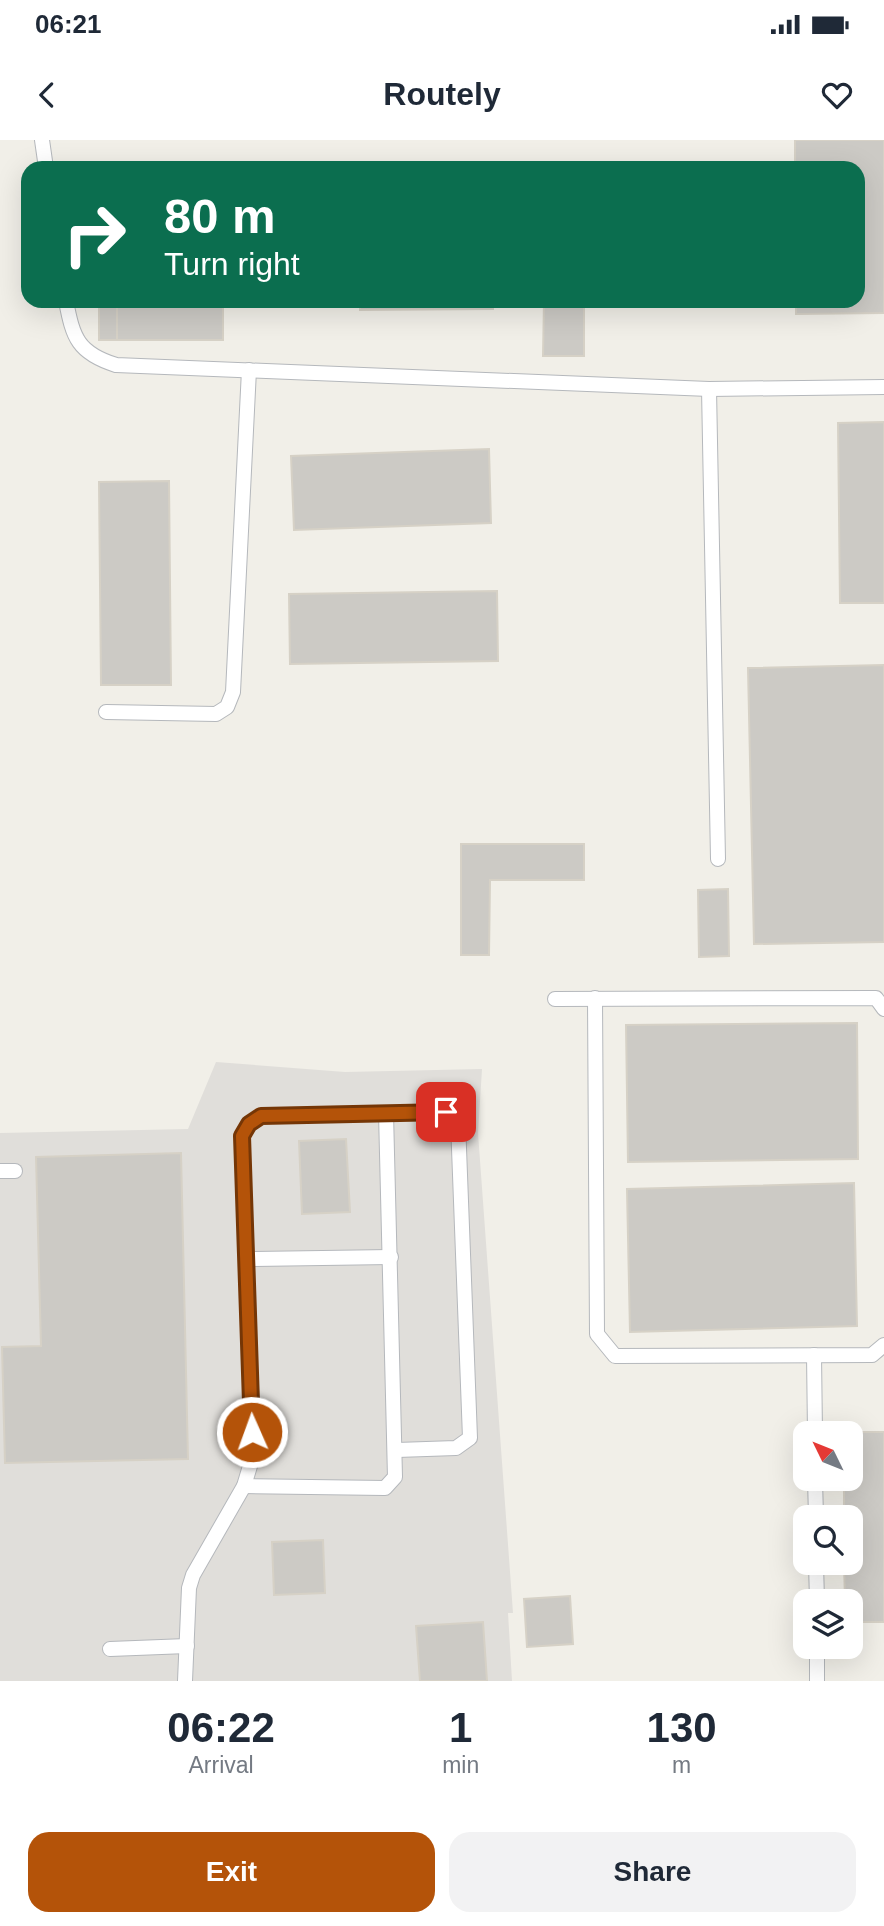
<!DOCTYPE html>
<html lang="en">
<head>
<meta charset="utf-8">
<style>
  body { margin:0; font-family:Helvetica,sans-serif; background:#f2f2f3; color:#1f2937; height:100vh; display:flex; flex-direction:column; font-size:26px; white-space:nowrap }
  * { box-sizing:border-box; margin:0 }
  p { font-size:23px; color:#747a83 }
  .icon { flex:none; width:38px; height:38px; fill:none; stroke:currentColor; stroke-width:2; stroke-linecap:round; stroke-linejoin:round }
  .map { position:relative; height:1541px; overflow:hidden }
  .sheet { display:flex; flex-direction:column; background:#fff; flex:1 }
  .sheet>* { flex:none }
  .guide { position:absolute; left:21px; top:21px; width:844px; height:147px; border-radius:21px; box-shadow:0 7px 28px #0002; background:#0b6e4f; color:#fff; overflow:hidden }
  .needle { width:46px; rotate:313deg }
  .fabs { position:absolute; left:793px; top:1281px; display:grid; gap:14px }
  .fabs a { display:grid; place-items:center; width:70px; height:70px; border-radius:14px; background:#fff; box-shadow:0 7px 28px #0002; font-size:35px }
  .pin { position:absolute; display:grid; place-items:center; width:60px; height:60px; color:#fff; margin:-30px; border-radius:14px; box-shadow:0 4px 10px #0006 }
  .me { position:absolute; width:77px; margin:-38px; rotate:358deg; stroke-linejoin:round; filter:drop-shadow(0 0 5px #0008) }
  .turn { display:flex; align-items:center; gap:24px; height:147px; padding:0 28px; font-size:32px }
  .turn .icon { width:91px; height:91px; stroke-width:2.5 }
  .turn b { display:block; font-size:49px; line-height:60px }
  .eta { display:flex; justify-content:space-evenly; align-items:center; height:119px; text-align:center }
  .eta b { font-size:42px; font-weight:700; line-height:49px }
  .button { display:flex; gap:14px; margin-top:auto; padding:14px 28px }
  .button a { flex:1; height:80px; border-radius:21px; background:#b45309; color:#fff; font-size:28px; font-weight:700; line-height:80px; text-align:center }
  .button a+a { background:#f2f2f3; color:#1f2937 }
  .status { display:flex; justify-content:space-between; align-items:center; height:49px; padding:0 35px; background:#fff; direction:ltr }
  .status svg { height:19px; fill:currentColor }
  header { display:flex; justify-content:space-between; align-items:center; height:91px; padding:0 28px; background:#fff; font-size:32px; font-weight:700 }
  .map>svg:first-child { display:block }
  .industrial { fill:#e0deda }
  .building { fill:#cccac5; stroke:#d6d1c6; stroke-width:2 }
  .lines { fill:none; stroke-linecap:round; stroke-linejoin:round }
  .service-casing { stroke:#b5b8bc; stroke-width:16 }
  .service { stroke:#fff; stroke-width:14 }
  .route-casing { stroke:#753606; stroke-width:18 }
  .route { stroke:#b45309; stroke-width:12 }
</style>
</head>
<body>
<div class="status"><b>06:21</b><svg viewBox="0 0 49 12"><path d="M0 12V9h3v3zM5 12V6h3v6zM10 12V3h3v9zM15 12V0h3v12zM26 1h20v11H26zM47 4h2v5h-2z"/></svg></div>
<header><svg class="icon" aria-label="back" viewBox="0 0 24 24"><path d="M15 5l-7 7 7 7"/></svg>Routely<svg class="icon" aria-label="heart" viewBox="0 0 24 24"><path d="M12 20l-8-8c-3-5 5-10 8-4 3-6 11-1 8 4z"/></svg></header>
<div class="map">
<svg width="884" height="1541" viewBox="0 0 884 1541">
  <rect width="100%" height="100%" fill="#f1efe8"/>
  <!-- industrial -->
  <polygon class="industrial" points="216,922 345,932 482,929 478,993 513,1473 508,1473 512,1541 0,1541 0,993 188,989"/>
  <!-- building -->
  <g class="building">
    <polygon points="795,0 884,0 884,173 796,174 796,161 858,161 858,28 795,28"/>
    <rect x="99" y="161" width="18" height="39"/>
    <rect x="117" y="161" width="106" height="39"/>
    <polygon points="360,161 493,161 493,169 360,170"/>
    <polygon points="544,161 584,161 584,216 543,216"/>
    <polygon points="884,282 884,463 840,463 838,283"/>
    <polygon points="489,309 491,383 294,390 291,316"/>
    <polygon points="169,341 171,545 101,545 99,342"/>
    <polygon points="497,451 498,521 290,524 289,454"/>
    <polygon points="884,525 884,802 754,804 748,528"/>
    <polygon points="461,704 584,704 584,740 490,740 489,815 461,815"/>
    <polygon points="728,749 729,816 699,817 698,750"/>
    <polygon points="857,883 858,1019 628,1022 626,885"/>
    <polygon points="346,999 350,1072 302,1074 299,1001"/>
    <polygon points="181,1013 188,1319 5,1323 2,1207 41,1206 36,1017"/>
    <polygon points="854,1043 857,1186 630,1192 627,1049"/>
    <polygon points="843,1292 884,1292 884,1482 850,1482 850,1461 845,1461 844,1423 850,1423 850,1377 844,1377 844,1339 850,1339 850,1293"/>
    <polygon points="323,1400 325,1453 274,1455 272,1402"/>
    <polygon points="570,1456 573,1504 527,1507 524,1459"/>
    <polygon points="483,1482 487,1541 420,1541 416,1486"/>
  </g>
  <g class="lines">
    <!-- service casing -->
    <g class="service-casing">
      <g id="service">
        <polyline points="42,0 46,28"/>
        <path d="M66,161C73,198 78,213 116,225L709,249L718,719"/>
        <polyline points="709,249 884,247"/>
        <polyline points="106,572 216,574 227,567 233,552 249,230"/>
        <polyline points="595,858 597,1194 615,1216 872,1215 884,1205"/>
        <polyline points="555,859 876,858 884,869"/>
        <polyline points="0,1031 15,1031"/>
        <polyline points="247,1119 391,1117"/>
        <polyline points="814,1215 815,1293"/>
        <polyline points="815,1339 816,1377"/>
        <polyline points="244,1346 385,1348 395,1337 386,973"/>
        <polyline points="816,1423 817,1461"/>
        <polyline points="817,1507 817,1541"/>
        <polyline points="110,1509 187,1506"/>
        <polyline points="185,1541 189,1448 193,1435 244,1346 253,1316 242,996 249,984 261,976 446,972 458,982 470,1298 456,1308 397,1310"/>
      </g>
    </g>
    <!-- service -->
    <use href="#service" class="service"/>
  </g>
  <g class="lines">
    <!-- route casing -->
    <g class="route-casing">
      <polyline id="route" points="252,1292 242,996 249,984 261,976 446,972"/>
    </g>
    <!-- route -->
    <use href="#route" class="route"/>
  </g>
</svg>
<div class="fabs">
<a><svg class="needle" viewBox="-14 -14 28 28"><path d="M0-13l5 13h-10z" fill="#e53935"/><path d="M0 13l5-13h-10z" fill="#747a83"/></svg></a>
<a><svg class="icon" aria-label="search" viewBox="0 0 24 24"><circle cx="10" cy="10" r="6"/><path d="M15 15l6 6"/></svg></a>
<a><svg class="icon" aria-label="layers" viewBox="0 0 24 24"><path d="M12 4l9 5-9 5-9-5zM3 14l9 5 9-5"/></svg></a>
</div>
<div class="pin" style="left:446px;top:972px;background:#d93025"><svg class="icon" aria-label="arrive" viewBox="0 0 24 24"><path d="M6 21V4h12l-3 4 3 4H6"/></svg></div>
<svg class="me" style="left:252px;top:1292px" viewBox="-20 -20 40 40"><circle r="17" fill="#b45309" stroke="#fff" stroke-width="3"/><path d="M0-11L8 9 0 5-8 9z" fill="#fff"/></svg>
<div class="guide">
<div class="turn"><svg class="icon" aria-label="right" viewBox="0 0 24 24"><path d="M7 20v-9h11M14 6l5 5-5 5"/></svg><div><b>80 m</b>Turn right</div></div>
</div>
</div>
<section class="sheet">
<div class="eta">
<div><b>06:22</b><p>Arrival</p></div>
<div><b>1</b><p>min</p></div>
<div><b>130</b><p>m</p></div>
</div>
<div class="button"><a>Exit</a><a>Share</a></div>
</section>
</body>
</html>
